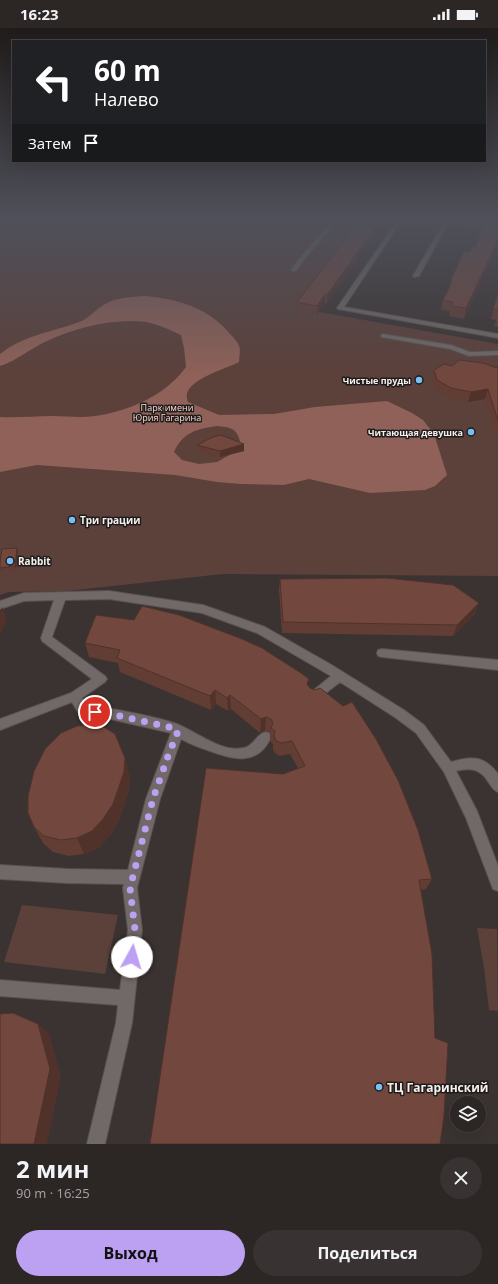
<!DOCTYPE html>
<html lang="ru">
<head>
<meta charset="utf-8">
<style>
  body { margin:0; font-family:"Open Sans",sans-serif; background:#383232; color:#f1f3f6; height:100vh; display:flex; flex-direction:column; font-size:15px; white-space:nowrap }
  * { box-sizing:border-box; margin:0 }
  p { font-size:13px; color:#a6a5a7 }
  .icon { flex:none; width:22px; height:22px; fill:none; stroke:currentColor; stroke-width:2; stroke-linecap:round; stroke-linejoin:round }
  .map { position:relative; height:1116px; overflow:hidden }
  .panel { display:flex; flex-direction:column; background:#2c2625; flex:1 }
  .panel>* { flex:none }
  .guide { position:absolute; left:12px; top:12px; width:474px; height:122px; border-radius:0px; box-shadow:0 4px 16px #0002,0 0 0 1px #484342; background:#202124; color:#fff; overflow:hidden }
  .tools { position:absolute; left:450px; top:1068px; display:grid; gap:8px }
  .tools a { display:grid; place-items:center; width:36px; height:36px; border-radius:50%; background:#2c2625; box-shadow:0 4px 16px #0002,0 0 0 1px #484342; font-size:20px }
  .pin { position:absolute; display:grid; place-items:center; width:34px; height:34px; color:#fff; margin:-17px; border:2px solid #fff; border-radius:50%; box-shadow:0 1px 4px #0007 }
  .me { position:absolute; width:44px; margin:-22px; rotate:6deg; stroke-linejoin:round; filter:drop-shadow(0 0 3px #0008) }
  .turn { display:flex; align-items:center; gap:14px; height:84px; padding:0 16px; font-size:18px }
  .turn .icon { width:52px; height:52px; stroke-width:2.5 }
  .turn b { display:block; font-size:28px; line-height:34px }
  .then { display:flex; align-items:center; height:38px; padding:0 16px; background:#0003; gap:8px; font-size:15px }
  .round { display:grid; place-items:center; flex:none; width:42px; height:42px; border-radius:21px; background:#383232 }
  .overview { display:flex; align-items:center; justify-content:space-between; height:68px; padding:0 16px }
  h1 { font-size:24px; font-weight:700; line-height:30px }
  .cta { display:flex; gap:8px; margin-top:auto; padding:8px 16px }
  .cta a { flex:1; height:46px; border-radius:24px; background:#bca0f2; color:#111; font-size:16px; font-weight:700; line-height:46px; text-align:center }
  .cta a+a { background:#383232; color:#f1f3f6 }
  .status { display:flex; justify-content:space-between; align-items:center; height:28px; padding:0 20px; background:#2c2625; direction:ltr }
  .status svg { height:11px; fill:currentColor }
  .map>svg:first-child { display:block }
  .green { fill:#5c403a }
  .water { fill:#8f6158; fill-rule:evenodd }
  .lines { fill:none; stroke-linecap:round; stroke-linejoin:round }
  .lane-casing { stroke:#585250; stroke-width:2 }
  .lane { fill:#716967; fill-rule:evenodd }
  .wall { fill:#623d34 }
  .shaded-wall { fill:#50322b }
  .building { fill:#72473d; stroke:#50322b }
  .route { stroke:#bca0f2; stroke-width:7; stroke-dasharray:0 12.6 }
  .poi-dot { fill:#76c0f7; stroke:#1f1c1b; stroke-width:1.5 }
  .labels { text-anchor:middle; dominant-baseline:central; stroke-width:3; stroke-linejoin:round; paint-order:stroke }
  .far-poi-label { font-size:9px; font-weight:bold; fill:#f4f0ee; stroke:#1f1c1b; text-anchor:end }
  .far-park-label { font-size:9px; fill:#fadbd4; stroke:#1f1c1b }
  .poi-label { font-size:10px; font-weight:bold; fill:#f4f0ee; stroke:#1f1c1b; text-anchor:start }
  .near-poi-label { font-size:12px; font-weight:bold; fill:#f4f0ee; stroke:#1f1c1b; text-anchor:start }
</style>
</head>
<body>
<div class="status"><b>16:23</b><svg viewBox="0 0 49 12"><path d="M0 12V9h3v3zM5 12V6h3v6zM10 12V3h3v9zM15 12V0h3v12zM26 1h20v11H26zM47 4h2v5h-2z"/></svg></div>
<div class="map">
<svg width="498" height="1116" viewBox="0 0 498 1116">
  <rect width="100%" height="100%" fill="#3a3331"/>
  <!-- green -->
  <g class="green">
    <polygon points="0,193 361,193 297,280 498,316 498,548 223,546 67,563 9,564 0,567"/>
    <polygon points="22,877 118,887 105,946 4,934"/>
    <polygon points="477,900 497,901 498,983 489,982 484,940"/>
  </g>
  <!-- water -->
  <path class="water" d="M146,268C178,271 209,280 230,306C233,309 238,314 239,318C241,322 239,329 239,334C227,341 178,353 188,374L219,387L274,386L315,379L387,373L412,385L423,392L434,406L447,447L435,458L425,462L370,465L309,451L284,457L240,456L217,454L175,447L37,437L0,444V389C18,390 34,388 52,388C66,388 81,390 95,388C129,383 165,368 186,339L184,320L181,307C170,302 158,296 146,294C113,290 75,300 45,314C30,321 16,333 0,338V326C26,306 50,305 79,294C88,291 94,283 102,278C115,269 131,269 146,268ZM217,398C229,399 237,400 240,413L233,425L217,434L199,436L182,432L174,424C183,404 197,401 217,398Z"/>
  <g class="lines">
    <!-- lane casing -->
    <g class="lane-casing">
      <g id="lane">
        <polygon points="333,193 338,193 307,228 296,243 292,243 291,242 303,226"/>
        <polygon points="397,193 401,193 344,279 498,306 498,310 338,281 337,280"/>
        <polygon points="445,193 449,193 419,248 414,249 413,248"/>
        <polygon points="383,306 451,317 470,324 498,323 498,327 469,328 450,321 381,309 381,307"/>
        <path d="M109,563L203,577L265,599L330,636L404,682L424,697L451,734C471,728 484,727 498,746V764C493,762 492,759 489,755C481,741 471,739 456,743L477,783L498,838V863L493,861L466,790L444,744L416,705L396,690L340,654L317,672L313,674L309,672L307,669L309,666L331,648L257,605L202,585L109,571L65,572L52,609L105,648L107,651L105,654L82,670L87,677C113,681 149,687 174,695C195,702 220,725 243,720C253,719 256,707 265,704L269,705L271,709C258,738 234,732 210,723C200,720 190,716 181,711L160,771L137,860L142,902L132,995L105,1116H87L116,995L118,977L0,968V952L120,962L128,902L123,860L124,856L67,855L0,851V837L67,841L128,842L146,771L171,705L106,690L79,686L72,674L0,702V691L71,665L92,651L42,613L41,610L54,572L24,573L0,581V573L24,565Z"/>
        <polygon points="382,621 498,632 498,642 382,629 378,628 377,625 378,622"/>
      </g>
    </g>
    <!-- lane -->
    <use href="#lane" class="lane"/>
  </g>
  <!-- wall -->
  <g class="wall">
    <polygon points="360,193 327,275 325,275 317,287 297,283 297,274"/>
    <polygon points="402,193 420,193 411,197 402,194"/>
    <polygon points="469,193 498,193 498,216 464,291 449,288 450,283 441,282 443,272 449,261 450,254 475,219 481,204 468,199"/>
    <polygon points="498,265 498,299 494,299 496,292 491,291"/>
    <polygon points="452,338 497,340 498,338 498,402 495,402 485,371 468,374 449,370 435,361 432,352 434,342"/>
    <polygon points="244,416 244,423 220,429 198,424 197,417"/>
    <polygon points="17,520 18,523 16,542 0,543 0,534"/>
    <polygon points="280,551 475,586 453,608 282,605 279,562"/>
    <polygon points="85,615 309,658 432,851 426,861 421,862 435,1010 444,1088 283,746 298,740 290,726 280,728 276,726 273,722 273,716 270,713 270,704 265,703 260,705 231,681 228,683 216,676 211,682 120,644 118,635 89,629"/>
    <polygon points="130,748 129,762 119,793 110,807 99,820 84,826 69,828 53,824 43,815 34,799"/>
  </g>
  <!-- shaded-wall -->
  <g class="shaded-wall">
    <polygon points="380,193 385,193 327,275 327,267"/>
    <polygon points="411,193 420,193 411,197"/>
    <polygon points="498,212 498,216 464,291 466,280"/>
    <polygon points="325,266 325,275 317,287 317,278"/>
    <polygon points="488,361 485,371 468,374 471,364"/>
    <polygon points="244,416 244,423 220,429 220,423"/>
    <polygon points="17,520 18,523 16,542 15,538"/>
    <polygon points="479,575 475,586 453,608 457,597"/>
    <polygon points="2,579 7,591 0,608 0,584"/>
    <polygon points="215,662 216,676 211,682 210,668"/>
    <polygon points="230,667 231,681 228,683 227,670"/>
    <polygon points="266,689 265,703 260,705 261,691"/>
    <polygon points="125,730 130,748 129,762 119,793 110,807 99,820 84,826 77,810"/>
    <polygon points="38,996 49,1005 61,1048 47,1116 34,1116"/>
  </g>
  <!-- building -->
  <g class="building">
    <polygon points="360,193 380,193 327,267 325,266 317,278 297,274"/>
    <polygon points="476,193 498,193 498,212 466,280 451,278 453,274 443,272 452,254 450,254 464,223 470,224 472,218 475,219 484,196"/>
    <polygon points="498,265 498,282 493,281"/>
    <polygon points="459,332 483,335 497,340 498,338 498,393 488,361 471,364 451,360 437,352 434,342 444,336 452,338"/>
    <polygon points="221,407 244,416 220,423 197,417 213,409"/>
    <polygon points="17,520 15,538 0,540 0,534 2,521"/>
    <polygon points="387,550 453,557 479,575 457,597 283,594 280,551"/>
    <polygon points="142,578 179,587 242,611 262,620 301,645 309,651 307,656 310,660 315,662 320,660 343,678 352,674 376,711 398,752 418,802 432,851 419,852 432,926 435,1010 448,1015 444,1088 440,1116 150,1116 206,740 283,746 305,738 292,713 281,715 276,713 274,708 275,703 271,700 273,695 271,691 266,689 261,691 230,667 227,670 215,662 210,668 117,630 120,622 85,615 96,587 134,592"/>
    <polygon points="93,696 104,699 115,706 125,730 124,744 113,776 103,791 92,803 77,810 60,812 44,808 34,799 28,785 28,768 34,743 45,721 61,705 77,698"/>
    <polygon points="13,985 38,996 50,1041 34,1116 0,1116 0,986"/>
  </g>
  <!-- sky -->
  <linearGradient id="sky" x2="0" y2="1"><stop stop-color="#201c1b"/><stop offset="0.55" stop-color="#4f505a"/><stop offset="1" stop-color="#4f505a" stop-opacity="0"/></linearGradient>
  <rect width="498" height="349" fill="url(#sky)"/>
  <g class="lines">
    <!-- route -->
    <polyline class="route" points="95,684 106,685 173,700 178,703 168,728 153,771 130,860 135,902 132,929"/>
  </g>
  <!-- markers -->
  <g class="poi-dot">
    <circle cx="419" cy="352" r="4"/>
    <circle cx="471" cy="404" r="4"/>
    <circle cx="72" cy="492" r="4"/>
    <circle cx="10" cy="533" r="4"/>
    <circle cx="379" cy="1059" r="4"/>
  </g>
  <g class="labels">
    <!-- far-poi labels -->
    <g class="far-poi-label">
      <text x="411" y="352">Чистые пруды</text>
      <text x="463" y="404">Читающая девушка</text>
    </g>
    <!-- far-park labels -->
    <g class="far-park-label">
      <text x="167" y="379">Парк имени<tspan x="167" dy="10">Юрия Гагарина</tspan></text>
    </g>
    <!-- poi labels -->
    <g class="poi-label">
      <text x="80" y="492">Три грации</text>
      <text x="18" y="533">Rabbit</text>
    </g>
    <!-- near-poi labels -->
    <g class="near-poi-label">
      <text x="387" y="1059">ТЦ Гагаринский</text>
    </g>
  </g>
</svg>
<div class="tools">
<a><svg class="icon" aria-label="layers" viewBox="0 0 24 24"><path d="M12 4l9 5-9 5-9-5zM3 14l9 5 9-5"/></svg></a>
</div>
<div class="pin" style="left:95px;top:684px;background:#d93025"><svg class="icon" aria-label="arrive" viewBox="0 0 24 24"><path d="M6 21V4h12l-3 4 3 4H6"/></svg></div>
<svg class="me" style="left:132px;top:929px" viewBox="-20 -20 40 40"><circle r="19" fill="#fff"/><path d="M0-13L10 11 0 6-10 11z" fill="#bca0f2"/></svg>
<div class="guide">
<div class="turn"><svg class="icon" aria-label="left" viewBox="0 0 24 24"><path d="M17 20v-9H6M10 6l-5 5 5 5"/></svg><div><b>60 m</b>Налево</div></div>
<div class="then">Затем<svg class="icon" aria-label="arrive" viewBox="0 0 24 24"><path d="M6 21V4h12l-3 4 3 4H6"/></svg></div>
</div>
</div>
<section class="panel">
<div class="overview"><div><h1>2 мин</h1><p>90 m · 16:25</p></div><a class="round"><svg class="icon" aria-label="close" viewBox="0 0 24 24"><path d="M6 6l12 12M18 6L6 18"/></svg></a></div>
<div class="cta"><a>Выход</a><a>Поделиться</a></div>
</section>
</body>
</html>
